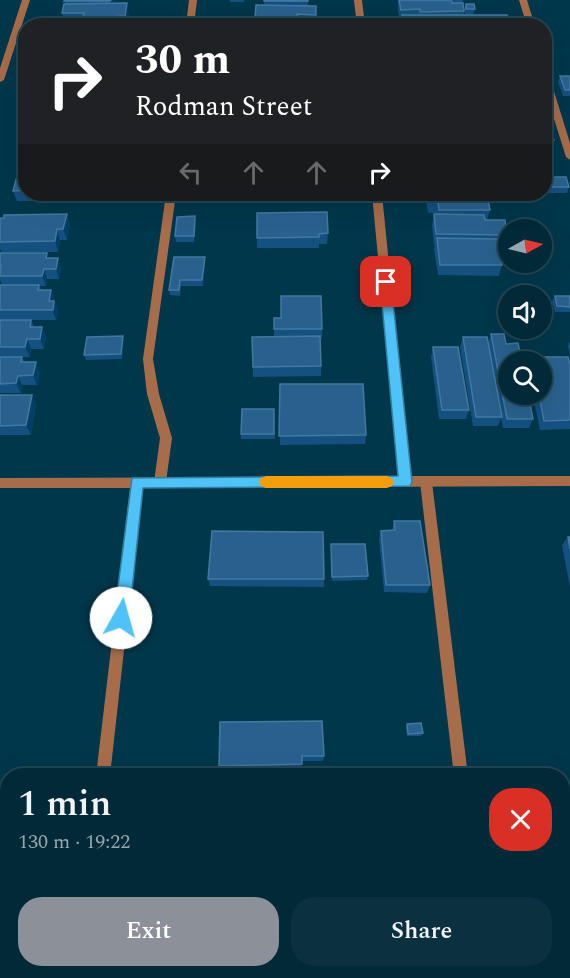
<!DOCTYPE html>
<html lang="en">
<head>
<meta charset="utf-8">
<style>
  body { margin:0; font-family:Spectral,serif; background:#0b3140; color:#f1f3f6; height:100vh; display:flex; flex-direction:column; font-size:22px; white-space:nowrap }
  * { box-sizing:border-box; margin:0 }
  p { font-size:20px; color:#96a6ae }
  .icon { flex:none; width:33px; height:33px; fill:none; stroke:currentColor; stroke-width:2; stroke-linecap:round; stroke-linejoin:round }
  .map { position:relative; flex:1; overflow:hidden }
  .sheet { position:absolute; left:0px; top:768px; width:570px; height:210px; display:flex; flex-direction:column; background:#012938; border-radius:24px 24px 0 0; box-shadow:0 6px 24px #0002,0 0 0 2px #234553 }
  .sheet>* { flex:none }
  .top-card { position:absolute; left:18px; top:18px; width:534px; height:183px; border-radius:24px; box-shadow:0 6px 24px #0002,0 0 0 2px #234553; background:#202124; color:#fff; overflow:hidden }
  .needle { width:39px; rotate:82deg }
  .tools { position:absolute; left:498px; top:219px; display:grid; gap:12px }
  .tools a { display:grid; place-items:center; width:54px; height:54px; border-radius:50%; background:#012938; box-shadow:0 6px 24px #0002,0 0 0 2px #234553; font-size:30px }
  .pin { position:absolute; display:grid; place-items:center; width:51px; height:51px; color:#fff; margin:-26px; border-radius:12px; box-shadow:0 3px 9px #0006 }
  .me { position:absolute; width:66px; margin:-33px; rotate:7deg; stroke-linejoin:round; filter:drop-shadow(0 0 4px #0008) }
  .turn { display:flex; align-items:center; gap:21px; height:126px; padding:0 18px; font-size:27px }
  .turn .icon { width:78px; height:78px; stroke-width:2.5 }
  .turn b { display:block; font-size:42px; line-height:51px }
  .lanes { display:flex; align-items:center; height:57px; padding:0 18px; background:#0003; justify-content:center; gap:30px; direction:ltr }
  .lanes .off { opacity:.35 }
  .round { display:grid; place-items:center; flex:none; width:63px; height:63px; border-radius:24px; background:#0b3140 }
  .headline { display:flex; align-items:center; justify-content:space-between; height:102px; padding:0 18px }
  h1 { font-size:36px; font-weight:600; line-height:45px }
  .cta { display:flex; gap:12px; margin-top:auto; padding:12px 18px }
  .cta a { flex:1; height:69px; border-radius:24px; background:#8c9099; color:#fff; font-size:24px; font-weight:600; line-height:69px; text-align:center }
  .cta a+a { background:#0b3140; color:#f1f3f6 }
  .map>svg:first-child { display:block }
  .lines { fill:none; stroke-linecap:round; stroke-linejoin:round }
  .lane { fill:#a76c49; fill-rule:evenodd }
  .street { fill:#a76c49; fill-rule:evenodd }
  .wall { fill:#145080 }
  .shaded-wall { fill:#033f65 }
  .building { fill:#29618e; stroke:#44789f; stroke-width:1.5 }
  .route { fill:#4fc3f7; stroke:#337fa1; stroke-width:1.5 }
  .slow { fill:#f59e0b }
</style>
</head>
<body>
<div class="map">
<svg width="570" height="978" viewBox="0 0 570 978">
  <rect width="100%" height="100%" fill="#01374b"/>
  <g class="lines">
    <!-- lane -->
    <g class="lane">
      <polygon points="189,0 197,0 194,26 186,26"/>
      <polygon points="519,0 527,0 535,26 527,26"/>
      <polygon points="544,70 548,72 570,143 570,160 566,157 544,87"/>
      <polygon points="166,194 176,194 153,359 159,394 172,438 166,482 164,486 156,486 154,482 160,438 147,394 143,359"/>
      <polygon points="426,477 430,478 432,482 468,776 454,776 420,482 422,478"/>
      <rect x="562" y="931" width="8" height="16"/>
      <rect x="0" y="937" width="8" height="16"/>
      <rect x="471" y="970" width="16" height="8"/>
    </g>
    <!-- street -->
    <g class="street">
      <polygon points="22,0 30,0 4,80 0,82 0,68"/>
      <polygon points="354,0 362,0 365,26 357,26"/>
      <polygon points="372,194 382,194 410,476 570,476 570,486 142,488 110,776 96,776 130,488 0,488 0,478 399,477"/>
      <polygon points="73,970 89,970 88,978 72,978"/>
    </g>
  </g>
  <!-- wall -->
  <g class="wall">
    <polygon points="65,0 115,0 114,4 129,14 127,26 60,26 64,21 62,13 65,4"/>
    <rect x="230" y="0" width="14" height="2"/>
    <polygon points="264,0 308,0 308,6 316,6 316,26 255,22 255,17 264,5"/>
    <polygon points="398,0 463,0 463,3 464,11 464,15 509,23 508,26 401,26 402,21 400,21 398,10"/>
    <polygon points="466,4 475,9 473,15 465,15 464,10"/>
    <polygon points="560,76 570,76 570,96 563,96 558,82"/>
    <polygon points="26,121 26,153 21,153 17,142"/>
    <polygon points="544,129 554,140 552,146 544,146"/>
    <polygon points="26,169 26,194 75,194 74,201 17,201 13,191"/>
    <polygon points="544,177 569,187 567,193 544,193"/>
    <polygon points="199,194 199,202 179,202 178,197"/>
    <polygon points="266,194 319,194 319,202 277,202 277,195 266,195"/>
    <polygon points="425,194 487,194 490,210 487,220 507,235 504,246 498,246 502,265 499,276 438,275 434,249 435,245 434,245 432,225 434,214 436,214 436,213 428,213"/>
    <polygon points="0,218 70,225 67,240 60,240 58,252 2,252 0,249"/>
    <polygon points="196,222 194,242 176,242 175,236"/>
    <polygon points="328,233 327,244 319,244 319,248 257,248 257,238"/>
    <polygon points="0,253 48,258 58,258 61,268 59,279 47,279 46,286 40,286 41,290 51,290 58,311 56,320 31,320 34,327 42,327 46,337 44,349 31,349 30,357 22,357 25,362 40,372 37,385 22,385 21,393 0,393 0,285 2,285 0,280"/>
    <polygon points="205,257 205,263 203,286 181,286 180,296 170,295 169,290"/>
    <polygon points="555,296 570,307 570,312 555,312 552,301"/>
    <polygon points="274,318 322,329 322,339 320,339 321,366 321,376 253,377 253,367 274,336"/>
    <polygon points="491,334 508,394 542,394 542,362 524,362 526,357 570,365 570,429 540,430 534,401 530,401 533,419 529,428 503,428 501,418 498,426 473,426 460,347 463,337 488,343"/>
    <polygon points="570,341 570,354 568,346"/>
    <polygon points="124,342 122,359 86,360 84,355"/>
    <polygon points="433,347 469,410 466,419 439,419 431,357"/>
    <polygon points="280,384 366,435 365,444 280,445"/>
    <polygon points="0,395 32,395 36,405 31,435 0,435"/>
    <polygon points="274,409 275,439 241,439 241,434"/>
    <polygon points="394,521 430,585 427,593 384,592 379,539 381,531 392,530"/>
    <polygon points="568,537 570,537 570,587 562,545"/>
    <polygon points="331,544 368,576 367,580 332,581"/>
    <polygon points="208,579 324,579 324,587 210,586"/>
    <polygon points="220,722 324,756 323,761 302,761 301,768 220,771 219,766"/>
    <polygon points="407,724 423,733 421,736 407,736 406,727"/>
  </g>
  <!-- shaded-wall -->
  <g class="shaded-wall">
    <polygon points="111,0 115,0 112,12 110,1"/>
    <polygon points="127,3 129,14 127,26 125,16"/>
    <polygon points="72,194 75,194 74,201"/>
    <polygon points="67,214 70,225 67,240 63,229"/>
    <polygon points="195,216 196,222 194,242 194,236"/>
    <polygon points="57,229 60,240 58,252 55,241"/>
    <polygon points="205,257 205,263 203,286 202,280"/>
    <polygon points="58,258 61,268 59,279 56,269"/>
    <polygon points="44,269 47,279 46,286 42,276"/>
    <polygon points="51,290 58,311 56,320 49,301"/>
    <polygon points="42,327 46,337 44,349 40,339"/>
    <polygon points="123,336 124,342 122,359 121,354"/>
    <polygon points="27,339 31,349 30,357 25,347"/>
    <polygon points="36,362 40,372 37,385 33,375"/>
    <polygon points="18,376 22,385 21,393 16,383"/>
    <polygon points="32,395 36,405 31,435 26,425"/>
  </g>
  <!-- building -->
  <g class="building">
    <polygon points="65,0 111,0 110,1 64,1"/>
    <rect x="264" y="0" width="44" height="1"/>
    <polygon points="399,0 451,0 452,3 463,3 464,11 420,12 420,9 401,10"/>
    <polygon points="127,3 125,16 82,19 84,13 62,13 64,4"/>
    <polygon points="466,4 474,4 475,9 466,9"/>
    <polygon points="256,5 316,6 316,15 297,14 297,18 255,17"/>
    <polygon points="402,15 507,15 509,23 467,23 467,26 404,26"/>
    <polygon points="62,21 119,21 118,26 60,26"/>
    <polygon points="250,22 315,23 315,26 250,26"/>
    <polygon points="560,76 570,76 570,90 565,90"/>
    <polygon points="23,121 26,121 26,142 17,142"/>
    <polygon points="544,129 550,129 554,140 544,140"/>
    <polygon points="19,169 26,169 26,190 13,191"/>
    <polygon points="544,177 566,177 569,187 546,187"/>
    <rect x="178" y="194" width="20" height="3"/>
    <polygon points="428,194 487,194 490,210 439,210 438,202 430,202"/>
    <polygon points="327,212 328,233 319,234 319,237 257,238 257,213"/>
    <polygon points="67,214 63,229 57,229 55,241 0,242 0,218 4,218 4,215"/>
    <polygon points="434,214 484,215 485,220 505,220 507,235 436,234"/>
    <polygon points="195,216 194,236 175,236 177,217"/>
    <polygon points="437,238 497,239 502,265 440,265"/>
    <polygon points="0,253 47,253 46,258 58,258 56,269 44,269 42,276 0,276 1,265 0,265"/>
    <polygon points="174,257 205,257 202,280 180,280 179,290 169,290"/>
    <polygon points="0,285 39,285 38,290 51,290 49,301 54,301 53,310 0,310"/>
    <polygon points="281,296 321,296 322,329 274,329 274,318 281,318"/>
    <polygon points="555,296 570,296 570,307 557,306"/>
    <polygon points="0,320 31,320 30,327 42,327 40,339 27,339 25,347 0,347"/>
    <polygon points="491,334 504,334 506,344 518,343 522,362 508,362 508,394 528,394 533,419 507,419"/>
    <polygon points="123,336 121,354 84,355 87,337"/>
    <polygon points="320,336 321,366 253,367 252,337"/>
    <polygon points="463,337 487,337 502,417 476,417"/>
    <polygon points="433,347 458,347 469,410 442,410"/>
    <polygon points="0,357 22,357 21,362 36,362 33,375 18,376 16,383 0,384"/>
    <polygon points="526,357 568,357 570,365 570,420 544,421 539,394 542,394 542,362 526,362"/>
    <polygon points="280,384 363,384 366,435 279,436"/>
    <polygon points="0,395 32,395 26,425 0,426"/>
    <polygon points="242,409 274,409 274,434 241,434"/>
    <polygon points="394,521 420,521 430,585 386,585 381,531 395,530"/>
    <polygon points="212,531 323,532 324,579 208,579"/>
    <polygon points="568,537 570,537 570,549"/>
    <polygon points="331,544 365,544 368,576 332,577"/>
    <polygon points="322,721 324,756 302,756 302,764 219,766 220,722"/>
    <polygon points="421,723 423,733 408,734 407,724"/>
  </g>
  <!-- route -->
  <polygon class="route" points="386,278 391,282 412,482 410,486 143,488 129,618 126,623 121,625 116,623 114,618 132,478 398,476 380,282"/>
  <!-- slow -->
  <polygon class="slow" points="266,476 387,476 392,478 394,482 392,486 387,488 266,488 261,486 259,482 261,478"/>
</svg>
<div class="tools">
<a><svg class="needle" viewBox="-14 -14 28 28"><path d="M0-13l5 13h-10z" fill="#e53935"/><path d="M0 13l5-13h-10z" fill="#96a6ae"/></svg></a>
<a><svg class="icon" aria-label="sound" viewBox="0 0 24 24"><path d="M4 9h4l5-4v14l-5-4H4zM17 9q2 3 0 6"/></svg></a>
<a><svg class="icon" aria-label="search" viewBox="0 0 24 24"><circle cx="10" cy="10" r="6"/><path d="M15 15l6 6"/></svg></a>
</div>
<div class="pin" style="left:386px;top:282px;background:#d93025"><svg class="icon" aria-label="arrive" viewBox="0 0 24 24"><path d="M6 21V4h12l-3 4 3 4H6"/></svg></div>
<svg class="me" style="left:121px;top:618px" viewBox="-20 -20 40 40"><circle r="19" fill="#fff"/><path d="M0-13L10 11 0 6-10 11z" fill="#4fc3f7"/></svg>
<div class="top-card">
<div class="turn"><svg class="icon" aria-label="right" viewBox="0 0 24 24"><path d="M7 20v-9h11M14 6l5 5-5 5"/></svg><div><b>30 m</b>Rodman Street</div></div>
<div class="lanes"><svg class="icon off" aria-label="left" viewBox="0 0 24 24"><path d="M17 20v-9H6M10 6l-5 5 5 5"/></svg><svg class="icon off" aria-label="ahead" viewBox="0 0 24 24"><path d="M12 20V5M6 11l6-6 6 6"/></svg><svg class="icon off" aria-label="ahead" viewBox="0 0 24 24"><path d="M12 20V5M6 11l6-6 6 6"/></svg><svg class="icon" aria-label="right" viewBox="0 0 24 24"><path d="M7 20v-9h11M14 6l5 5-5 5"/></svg></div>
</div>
<section class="sheet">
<div class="headline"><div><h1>1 min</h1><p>130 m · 19:22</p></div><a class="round" style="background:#d93025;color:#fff"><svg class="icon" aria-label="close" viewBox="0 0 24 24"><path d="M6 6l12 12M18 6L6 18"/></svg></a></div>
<div class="cta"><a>Exit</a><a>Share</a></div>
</section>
</div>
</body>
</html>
